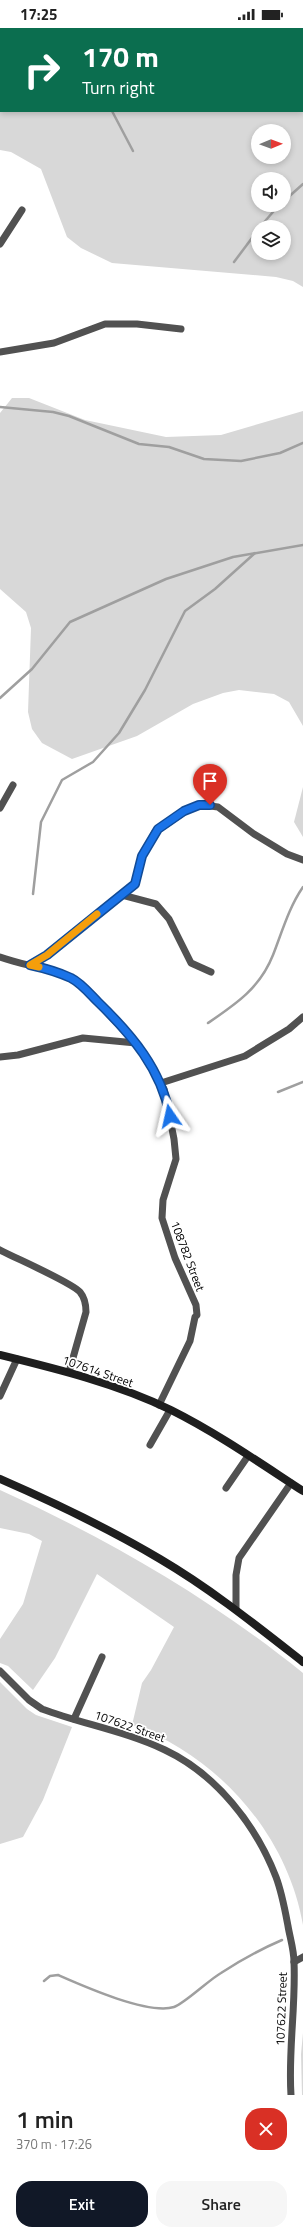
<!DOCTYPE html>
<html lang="en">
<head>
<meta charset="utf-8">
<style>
  body { margin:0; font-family:"Titillium Web",sans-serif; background:#f6f6f6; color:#222; height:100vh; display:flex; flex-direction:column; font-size:15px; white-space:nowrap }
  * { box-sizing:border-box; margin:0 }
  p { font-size:13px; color:#767676 }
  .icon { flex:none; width:22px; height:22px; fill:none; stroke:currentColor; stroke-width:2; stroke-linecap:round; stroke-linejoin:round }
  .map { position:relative; height:2067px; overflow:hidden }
  .sheet { display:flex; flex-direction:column; background:#fff; flex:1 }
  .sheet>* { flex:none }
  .banner { position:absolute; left:0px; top:0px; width:303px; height:84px; box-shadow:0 2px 6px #0003; background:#0b6e4f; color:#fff; overflow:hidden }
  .needle { width:26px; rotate:89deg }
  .tools { position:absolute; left:251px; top:96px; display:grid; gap:8px }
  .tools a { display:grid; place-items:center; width:40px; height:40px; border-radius:50%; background:#fff; box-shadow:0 2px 6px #0003; font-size:20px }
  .pin { position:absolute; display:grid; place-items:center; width:34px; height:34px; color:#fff; margin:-41px -17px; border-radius:50% 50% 50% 0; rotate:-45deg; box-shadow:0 0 4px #0007 }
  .pin .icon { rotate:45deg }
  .me { position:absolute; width:44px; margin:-22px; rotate:349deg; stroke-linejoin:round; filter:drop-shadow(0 0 3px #0008) }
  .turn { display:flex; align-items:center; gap:14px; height:84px; padding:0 16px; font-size:18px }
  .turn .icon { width:52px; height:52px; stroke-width:2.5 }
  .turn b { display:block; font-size:28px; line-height:34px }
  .round { display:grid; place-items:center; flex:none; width:42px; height:42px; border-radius:16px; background:#f6f6f6 }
  .head { display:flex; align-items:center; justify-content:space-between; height:68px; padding:0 16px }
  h1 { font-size:24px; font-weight:600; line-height:30px }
  .cta { display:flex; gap:8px; margin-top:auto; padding:8px 16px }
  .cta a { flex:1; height:46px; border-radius:16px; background:#111827; color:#fff; font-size:16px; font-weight:600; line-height:46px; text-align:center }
  .cta a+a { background:#f6f6f6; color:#222 }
  .status { display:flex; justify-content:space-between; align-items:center; height:28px; padding:0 20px; background:#fff; direction:ltr }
  .status svg { height:11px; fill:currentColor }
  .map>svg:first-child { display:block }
  .green { fill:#d8d8d8; fill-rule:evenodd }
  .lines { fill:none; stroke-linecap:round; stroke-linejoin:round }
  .stream { stroke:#9f9f9f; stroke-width:2.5 }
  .street { stroke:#515151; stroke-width:7 }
  .secondary { stroke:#1e1e1e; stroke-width:8 }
  .route-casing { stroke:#114b97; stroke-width:10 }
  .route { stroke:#1a73e8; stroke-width:7 }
  .slow { stroke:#f59e0b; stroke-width:7 }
  .labels { text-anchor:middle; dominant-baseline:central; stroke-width:3.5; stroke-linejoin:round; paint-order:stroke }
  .street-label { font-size:12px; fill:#000; stroke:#fff }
</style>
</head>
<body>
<div class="status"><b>17:25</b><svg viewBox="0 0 49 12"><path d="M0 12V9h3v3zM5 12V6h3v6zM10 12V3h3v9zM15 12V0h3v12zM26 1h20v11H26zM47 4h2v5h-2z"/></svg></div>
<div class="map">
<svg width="303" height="2067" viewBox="0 0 303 2067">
  <rect width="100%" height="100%" fill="#fff"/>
  <!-- green -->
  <g class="green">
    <path d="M0,0H303V259L293,253L276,249L112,235L81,220L67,209L41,141L11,124L0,122ZM1,1H302V83H1ZM258,103H284V129H258ZM258,151H284V177H258ZM258,199H284V225H258Z"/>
    <polygon points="12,370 29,370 85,392 166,409 221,407 303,383 303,698 289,674 274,666 239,662 223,665 193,676 137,708 72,731 42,715 32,701 28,684 31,600 26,584 0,561 0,385"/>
    <polygon points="303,759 303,809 294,794"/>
    <path d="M0,1462C108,1511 210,1570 303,1645V1897C287,1806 218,1728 132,1697L142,1655L151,1642L174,1599L97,1546L55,1630L33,1662L8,1638L0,1635V1611L23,1576L42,1513L29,1506L0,1500Z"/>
    <polygon points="0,1654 27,1681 36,1687 72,1699 43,1772 23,1809 0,1816"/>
    <polygon points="303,2005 303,2067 302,2067 301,2026"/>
  </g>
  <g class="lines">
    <!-- stream -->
    <g class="stream">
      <polyline points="69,0 70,1"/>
      <polyline points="112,83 133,123"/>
      <polyline points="284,173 303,156"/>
      <polyline points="260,199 279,177"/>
      <polyline points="234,234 258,202"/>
      <polyline points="0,379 53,384 69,388 139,416 169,419 204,431 241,433 280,425 303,415"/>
      <polyline points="0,670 32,641 70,594 166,551 233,529 303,517"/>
      <polyline points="33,866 41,794 62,752 93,734 119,705 145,662 185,583 215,561 255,525"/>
      <path d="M208,995C236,976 260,960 273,927C282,904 289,879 303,859"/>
      <polyline points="278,1064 303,1054"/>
      <path d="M44,1953L50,1948L58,1947C83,1958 148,1987 174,1979C184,1976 210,1951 221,1945C241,1932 261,1921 282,1912"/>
    </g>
    <!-- street -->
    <g class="street">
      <polyline points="0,216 22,182"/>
      <polyline points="0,324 54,315 105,296 137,296 181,301"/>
      <polyline points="0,780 13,757"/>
      <polyline points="122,867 156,876 169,891 191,935 211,944"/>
      <path d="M0,929C27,939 57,940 81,957L136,1015L164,1061L174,1111L176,1131L163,1172L162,1190L175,1230L196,1277L197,1287L195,1289L190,1313L159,1377"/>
      <polyline points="30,937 47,927 135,856 142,828 155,804 190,780 203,777 218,779 254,806 287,826 303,832"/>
      <polyline points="0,1029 18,1027 83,1010 136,1015"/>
      <polyline points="161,1055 245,1028 289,1001 303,989"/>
      <path d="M0,1222C15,1230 71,1254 80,1264C85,1270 86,1277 86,1284L69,1344"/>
      <polyline points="0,1368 17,1331"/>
      <polyline points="150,1417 170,1382"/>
      <polyline points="226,1460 248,1428"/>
      <polyline points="236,1581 236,1547 239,1530 291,1455"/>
      <path d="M0,1643L29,1672L42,1681C82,1696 125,1703 165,1722C216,1746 256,1797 276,1849C282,1865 285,1882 288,1898C290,1910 294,1922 294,1934C296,1978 288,2023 291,2067"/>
      <polyline points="74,1691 102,1629"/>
      <polyline points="294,1934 303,1929"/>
    </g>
    <!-- secondary -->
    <g class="secondary">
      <path d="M0,1327C57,1341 118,1356 171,1382C217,1405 260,1435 303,1463"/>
      <path d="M0,1451C55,1475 108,1500 160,1531C211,1561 257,1598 303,1634"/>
    </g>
  </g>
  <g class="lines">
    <!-- route casing -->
    <g class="route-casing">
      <path id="route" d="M170,1088C161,1041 132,1007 98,974C90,966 81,955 71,950C58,944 44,940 30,937L47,927L135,856L142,828L158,801L184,783L199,777H210"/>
    </g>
    <!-- route -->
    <use href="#route" class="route"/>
    <!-- slow -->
    <polyline class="slow" points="39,939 30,937 47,927 97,886"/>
  </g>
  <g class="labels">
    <!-- street labels -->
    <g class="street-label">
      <text transform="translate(188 1228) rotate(69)">108782 Street</text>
      <text transform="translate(98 1343) rotate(19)">107614 Street</text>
      <text transform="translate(130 1698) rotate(19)">107622 Street</text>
      <text transform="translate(281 1981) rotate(-88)">107622 Street</text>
    </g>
  </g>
</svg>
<div class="tools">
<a><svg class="needle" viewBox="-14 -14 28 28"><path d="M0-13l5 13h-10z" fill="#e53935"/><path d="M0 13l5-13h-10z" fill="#767676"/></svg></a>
<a><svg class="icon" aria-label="sound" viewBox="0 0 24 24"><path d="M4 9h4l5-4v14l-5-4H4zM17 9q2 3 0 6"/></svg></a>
<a><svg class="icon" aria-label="layers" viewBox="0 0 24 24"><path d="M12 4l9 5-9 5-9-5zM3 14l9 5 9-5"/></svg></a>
</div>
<div class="pin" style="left:210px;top:777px;background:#d93025"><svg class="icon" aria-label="arrive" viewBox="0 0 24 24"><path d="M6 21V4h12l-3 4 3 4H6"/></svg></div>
<svg class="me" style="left:170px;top:1088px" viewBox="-20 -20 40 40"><path d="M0-17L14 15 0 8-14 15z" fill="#1a73e8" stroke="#fff" stroke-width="4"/></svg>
<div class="banner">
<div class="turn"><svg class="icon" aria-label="right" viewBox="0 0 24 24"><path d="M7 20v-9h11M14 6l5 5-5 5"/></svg><div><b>170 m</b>Turn right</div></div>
</div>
</div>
<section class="sheet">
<div class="head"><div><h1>1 min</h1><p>370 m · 17:26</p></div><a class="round" style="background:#d93025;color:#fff"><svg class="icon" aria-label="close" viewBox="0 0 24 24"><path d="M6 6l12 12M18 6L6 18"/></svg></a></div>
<div class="cta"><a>Exit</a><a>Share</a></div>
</section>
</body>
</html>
